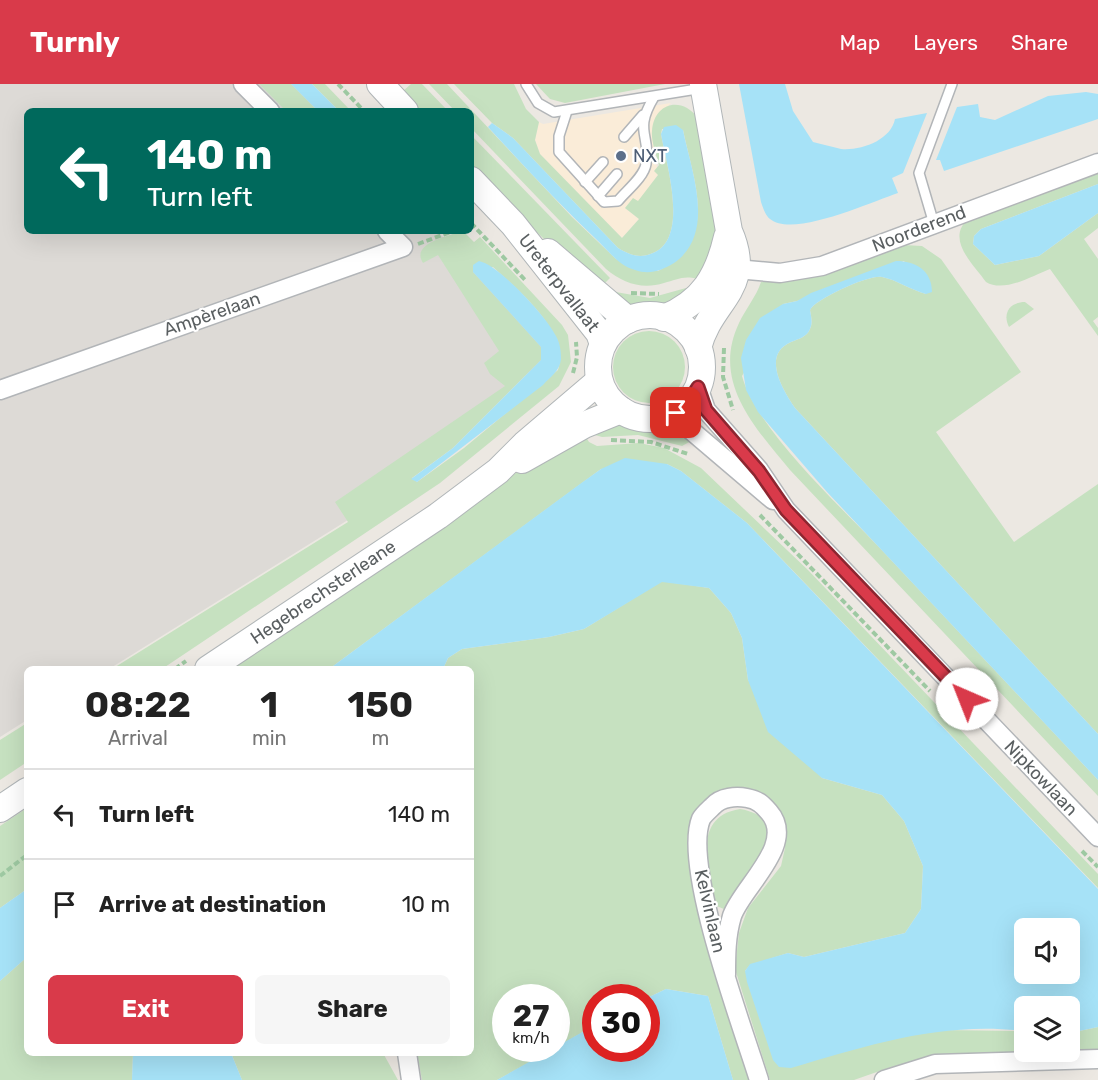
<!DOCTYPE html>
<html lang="en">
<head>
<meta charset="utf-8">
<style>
  body { margin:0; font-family:Rubik,sans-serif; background:#f6f6f6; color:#222; height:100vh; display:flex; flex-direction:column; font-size:22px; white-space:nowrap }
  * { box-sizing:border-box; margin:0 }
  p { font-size:20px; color:#767676 }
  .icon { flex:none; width:33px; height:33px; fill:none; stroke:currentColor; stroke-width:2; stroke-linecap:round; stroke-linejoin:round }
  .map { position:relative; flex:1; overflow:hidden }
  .drawer { position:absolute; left:24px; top:582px; width:450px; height:390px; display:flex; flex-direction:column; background:#fff; border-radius:9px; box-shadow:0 6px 24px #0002 }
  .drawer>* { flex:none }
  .hud { position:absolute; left:24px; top:24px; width:450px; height:126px; border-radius:9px; box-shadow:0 6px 24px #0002; background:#00695c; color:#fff; overflow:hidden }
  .controls { position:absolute; left:1014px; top:834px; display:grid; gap:12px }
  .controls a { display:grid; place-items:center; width:66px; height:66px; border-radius:9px; background:#fff; box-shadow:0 6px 24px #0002; font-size:30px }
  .speed { position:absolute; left:492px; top:900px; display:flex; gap:12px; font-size:30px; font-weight:700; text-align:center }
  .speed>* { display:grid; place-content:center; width:78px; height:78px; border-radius:50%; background:#fff; box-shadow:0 6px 24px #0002; line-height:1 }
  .speed small { font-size:15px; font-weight:400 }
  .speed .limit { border:9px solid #d22; background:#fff; color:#111 }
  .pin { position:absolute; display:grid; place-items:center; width:51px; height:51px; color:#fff; margin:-26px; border-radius:12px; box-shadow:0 3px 9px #0006 }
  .me { position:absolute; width:66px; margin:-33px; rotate:316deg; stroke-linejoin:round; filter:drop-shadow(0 0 4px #0008) }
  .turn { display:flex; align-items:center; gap:21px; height:126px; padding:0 24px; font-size:27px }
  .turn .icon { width:78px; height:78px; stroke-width:2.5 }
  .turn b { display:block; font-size:42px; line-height:51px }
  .eta { display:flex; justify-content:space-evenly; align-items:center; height:102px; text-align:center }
  .eta b { font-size:36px; font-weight:700; line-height:42px }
  .button { display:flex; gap:12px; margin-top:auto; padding:12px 24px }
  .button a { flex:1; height:69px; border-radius:9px; background:#d93a4a; color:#fff; font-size:24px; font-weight:700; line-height:69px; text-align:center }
  .button a+a { background:#f6f6f6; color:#222 }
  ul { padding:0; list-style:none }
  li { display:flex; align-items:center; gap:18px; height:90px; padding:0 24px; border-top:2px solid #e0e0e0 }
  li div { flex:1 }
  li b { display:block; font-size:22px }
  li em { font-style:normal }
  header { display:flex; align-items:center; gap:36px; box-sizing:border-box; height:84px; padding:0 30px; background:#d93a4a; color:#fff }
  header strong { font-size:28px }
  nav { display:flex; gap:33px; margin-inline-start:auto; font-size:21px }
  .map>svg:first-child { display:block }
  .commercial { fill:#faecd8 }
  .industrial { fill:#dddad6 }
  .green { fill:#c6e1c0; fill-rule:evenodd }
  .water { fill:#a6e2f7; fill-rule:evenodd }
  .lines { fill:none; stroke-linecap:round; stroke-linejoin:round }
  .lane-casing { stroke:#b2b5b8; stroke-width:12 }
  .street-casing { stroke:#b2b5b8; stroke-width:21 }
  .secondary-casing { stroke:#b1b6b8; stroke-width:28 }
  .path { stroke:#9ec9a2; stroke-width:4; stroke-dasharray:6 3; stroke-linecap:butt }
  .lane { stroke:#fff; stroke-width:9 }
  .street { stroke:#fff; stroke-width:18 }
  .secondary { stroke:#fff; stroke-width:26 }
  .route-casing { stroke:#8d2630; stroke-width:15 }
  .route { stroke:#d93a4a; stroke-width:10 }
  .service-dot { fill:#5c6f8a; stroke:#fff; stroke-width:2 }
  .labels { text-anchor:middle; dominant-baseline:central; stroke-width:4.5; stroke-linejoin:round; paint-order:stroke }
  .service-label { font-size:18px; fill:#4e5e75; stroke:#fff; text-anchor:start }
  .street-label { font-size:18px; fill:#5a5f61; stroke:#fff }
</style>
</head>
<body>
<header>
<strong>Turnly</strong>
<nav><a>Map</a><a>Layers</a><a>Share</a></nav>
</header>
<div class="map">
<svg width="1098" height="996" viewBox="0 0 1098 996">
  <rect width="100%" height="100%" fill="#ece8e2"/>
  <!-- commercial -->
  <polygon class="commercial" points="671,19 655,36 652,48 658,91 638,118 625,124 639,135 622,154 540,70 535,56 539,38 543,40"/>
  <!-- industrial -->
  <polygon class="industrial" points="0,0 292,0 318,27 27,27 27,147 437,147 554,266 396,406 109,585 27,585 27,636 0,653"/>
  <!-- green -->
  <g class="green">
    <polygon points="259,0 291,0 318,27 286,27"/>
    <polygon points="312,0 325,0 351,27 339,27"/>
    <polygon points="411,0 422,0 448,27 420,27 402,8"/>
    <path d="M429,0H447L572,133L616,175L658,187C720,156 694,99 683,46L662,45L661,50C666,79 690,154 653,169C640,175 630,171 618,164L513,54L492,39L454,0H514L526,25L539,38L535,56L540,70L622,154L639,135L625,124L633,114L638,117L658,91L654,87L659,81C656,70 651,57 652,47C654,18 682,12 698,34L720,160L697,195C684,191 676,196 664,199C642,206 623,199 606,185L471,44V27H455Z"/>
    <polygon points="536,0 665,0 565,19 550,15"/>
    <polygon points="471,51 610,194 599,205 520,133 471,81"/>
    <path d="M1098,88V100L981,145L974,152L973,160L995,181L1039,172L1098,129V144L1084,155L1098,175V233L1093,237L1098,244V252L1050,185C1032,192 1004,209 986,198C974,181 947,157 966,137Z"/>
    <path d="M463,147L474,158L480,153L562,241L568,251L571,278L559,302L440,399L162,585H112L348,438L335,418L505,302L490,290L484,279L499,267L438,171L423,179C410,159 449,152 463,147ZM493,183C518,206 570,248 558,286L464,364L417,398L412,394L453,364L541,276V263L473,188Z"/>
    <path d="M904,161L922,162L941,175L1021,288L936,348L1014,458L1098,400V650L795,324C783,306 761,271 791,258C798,255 807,253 810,245C813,239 811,232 810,226C815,215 870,190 882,193C897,196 911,206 926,210L904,177L797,217L783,220L742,292C756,344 837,419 877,461C950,539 1024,617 1098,696V712L790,386C755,343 711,298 739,239C746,224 756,213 761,198C812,197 857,178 904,161Z"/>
    <polygon points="686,204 694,207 660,222 631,222 610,207 650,214"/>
    <path d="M1025,218L1034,225L1009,243C1002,229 1010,218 1025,218Z"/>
    <circle cx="649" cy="283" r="36"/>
    <polygon points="612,336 645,344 677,346 693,356 682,362 638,351 602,353 595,351 592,346"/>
    <polygon points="584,350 589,358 597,362 639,359 664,364 701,384 808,486 1098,790 1098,804 747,439 681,387 667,380 601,385 329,585 221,585 537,375"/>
    <polygon points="662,497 709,504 731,529 742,554 748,596 822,694 882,711 904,737 923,782 921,825 905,849 804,873 788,869 750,881 745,887 886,955 940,946 1024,947 1024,968 1070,968 1070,949 1098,943 1098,967 948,973 891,983 854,996 770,996 735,885 739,849 748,824 781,782 785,764 778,724 759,708 743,705 694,733 687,753 689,783 699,830 750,996 733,996 708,912 666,905 647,914 596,914 595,941 557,963 556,914 506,914 506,964 554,965 497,996 422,996 417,969 471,969 471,585 443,585 448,574 462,565 549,553 584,545"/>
    <polygon points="27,639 27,678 0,696 0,656"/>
    <polygon points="27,724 27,805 0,824 0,742"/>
    <path d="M740,725C800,735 747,794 730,819L724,825L714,821C710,785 690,733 740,725Z"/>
    <polygon points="27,873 27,969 133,969 132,996 0,996 0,897"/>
    <polygon points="231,969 383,969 398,996 242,996"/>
  </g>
  <!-- water -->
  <g class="water">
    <polygon points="291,0 312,0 339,27 318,27"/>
    <path d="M739,0H785L793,27L813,58C822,60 832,63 841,65C861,67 891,56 895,35L927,29L903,89L892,94L898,109C871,118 793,154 770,135C766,132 763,124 761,118Z"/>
    <polygon points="1086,8 1098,10 1098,35 944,87 940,76 936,76 957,23 978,20 980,33 995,36 1048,12"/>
    <path d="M492,39L513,54L618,164C630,171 640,175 653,169C690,154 666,79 661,50L664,43L676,41L683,46C691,87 717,149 674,179C661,187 649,191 635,186C620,182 610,169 599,158C560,121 524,82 488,43Z"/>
    <polygon points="1098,100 1098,129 1039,172 995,181 973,160 974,152 981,145"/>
    <path d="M479,177C499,181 547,233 556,252C560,259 561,267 561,275C560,287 550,293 543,301L417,398L411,395L453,364L541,276V263L473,188V181Z"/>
    <path d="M896,177C915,177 932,186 932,208L926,210C911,206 897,196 882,193C870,190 815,215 810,226C811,232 813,239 810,245C807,253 798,255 791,258C761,271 783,306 795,324L1098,650V696L827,408L758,328L746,306L741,274L746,256L760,234L783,220L797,217L811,209Z"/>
    <path d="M625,374L667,380L681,387L747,439L1098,805V943L1070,949V922H1024V947C943,937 868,961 791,984L779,983L773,976L747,898L745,887L750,880L788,869L804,873L905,849L921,825L923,782L904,737L882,711L822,694L768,648L748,596L742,554L731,529L709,504L662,498L584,545L549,553L462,565L448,574L443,585H329L580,400L601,385ZM1024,844H1070V890H1024Z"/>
    <polygon points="27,805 27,873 0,897 0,824"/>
    <polygon points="666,905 708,912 733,996 497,996 595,941 596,964 646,964 647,914"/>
    <polygon points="133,969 231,969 242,996 132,996"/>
  </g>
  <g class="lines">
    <!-- lane casing -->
    <g class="lane-casing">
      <g id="lane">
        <polyline points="526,0 538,19 554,28 703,4"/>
        <path d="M567,27L559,52V68L604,118L618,117C626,107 644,93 646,80C651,50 633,48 654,13"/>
        <polyline points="624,53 643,31"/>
        <polyline points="585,98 603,78"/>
        <polyline points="598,112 617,90"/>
        <polyline points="934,140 919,89 952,0"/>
      </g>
    </g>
    <!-- street casing -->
    <g class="street-casing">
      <g id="street">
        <polyline points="243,0 270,27"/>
        <polyline points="725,184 780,189 822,182 1098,79"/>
        <polyline points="698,303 706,326 759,386 786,426 1098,753"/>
        <polyline points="0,306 403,163 387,147"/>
        <polyline points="666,333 680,337 773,416"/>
        <path d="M726,891C726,871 726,852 732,832C742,803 797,760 769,728C762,720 758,716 747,714C736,712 721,713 713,722C710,725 703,731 701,735C682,782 743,944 759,996"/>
        <polyline points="407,969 411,996"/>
        <polyline points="884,996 935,980 1098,975"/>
      </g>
    </g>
    <!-- secondary casing -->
    <g class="secondary-casing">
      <g id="secondary">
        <polyline points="380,0 405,27"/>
        <polyline points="471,96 513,140 599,249 603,260"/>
        <polyline points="548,168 628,236"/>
        <circle cx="650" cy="283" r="52"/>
        <path d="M664,234C703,218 718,192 727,153"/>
        <path d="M698,264C710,215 755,205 729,147L703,0"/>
        <polyline points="522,376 584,341 621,326"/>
        <polyline points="208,585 438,432 498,387 525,360 599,297"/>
        <polyline points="0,725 27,707"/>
      </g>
    </g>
    <!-- path -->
    <g class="path">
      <polyline points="338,0 364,27"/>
      <polyline points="471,139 526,197"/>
      <polyline points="418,160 453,147"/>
      <polyline points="631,209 659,210"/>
      <polyline points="724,264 723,293 733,326"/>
      <polyline points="573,289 577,273 576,258"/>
      <polyline points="611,356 651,358 688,370"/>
      <polyline points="760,431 930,607"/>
      <polyline points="175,585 186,577"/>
      <polyline points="1082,767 1098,783"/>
      <polyline points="0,792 27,771"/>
    </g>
    <!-- lane -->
    <use href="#lane" class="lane"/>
    <!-- street -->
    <use href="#street" class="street"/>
    <!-- secondary -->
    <use href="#secondary" class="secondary"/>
  </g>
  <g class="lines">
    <!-- route casing -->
    <g class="route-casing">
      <polyline id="route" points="676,329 686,322 698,303 706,326 759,387 786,426 967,615"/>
    </g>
    <!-- route -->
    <use href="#route" class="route"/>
  </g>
  <!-- markers -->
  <circle class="service-dot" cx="621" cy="72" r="6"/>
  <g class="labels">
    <!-- service labels -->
    <g class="service-label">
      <text x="633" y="72">NXT</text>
    </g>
    <!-- street labels -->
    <g class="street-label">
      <text transform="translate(919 145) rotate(-21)">Noorderend</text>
      <text transform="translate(559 199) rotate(52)">Ureterpvallaat</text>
      <text transform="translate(212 230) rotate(-19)">Ampèrelaan</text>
      <text transform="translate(323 508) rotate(-34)">Hegebrechsterleane</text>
      <text transform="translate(1041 694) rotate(46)">Nipkowlaan</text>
      <text transform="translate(710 827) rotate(77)">Kelvinlaan</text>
    </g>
  </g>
</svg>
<div class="controls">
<a><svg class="icon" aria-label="sound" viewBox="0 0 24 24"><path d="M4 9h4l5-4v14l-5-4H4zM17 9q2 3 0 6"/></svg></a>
<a><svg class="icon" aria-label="layers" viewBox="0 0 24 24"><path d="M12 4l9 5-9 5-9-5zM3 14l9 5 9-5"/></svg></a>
</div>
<div class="speed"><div>27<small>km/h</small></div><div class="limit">30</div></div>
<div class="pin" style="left:676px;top:329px;background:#d93025"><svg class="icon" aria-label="arrive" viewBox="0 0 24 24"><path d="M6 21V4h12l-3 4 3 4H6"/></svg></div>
<svg class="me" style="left:967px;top:615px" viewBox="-20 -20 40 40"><circle r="19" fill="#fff"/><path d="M0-13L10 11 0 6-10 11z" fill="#d93a4a"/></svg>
<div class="hud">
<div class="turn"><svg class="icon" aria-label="left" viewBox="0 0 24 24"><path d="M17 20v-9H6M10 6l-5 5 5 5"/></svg><div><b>140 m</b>Turn left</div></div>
</div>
<section class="drawer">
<div class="eta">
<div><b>08:22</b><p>Arrival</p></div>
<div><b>1</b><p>min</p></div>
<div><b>150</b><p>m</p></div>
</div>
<ul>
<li><svg class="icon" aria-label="left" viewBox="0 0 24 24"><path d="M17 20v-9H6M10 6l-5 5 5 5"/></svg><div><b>Turn left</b></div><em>140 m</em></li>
<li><svg class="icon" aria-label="arrive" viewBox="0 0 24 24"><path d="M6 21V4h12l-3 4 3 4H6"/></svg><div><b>Arrive at destination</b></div><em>10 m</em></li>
</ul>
<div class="button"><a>Exit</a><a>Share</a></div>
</section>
</div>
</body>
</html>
